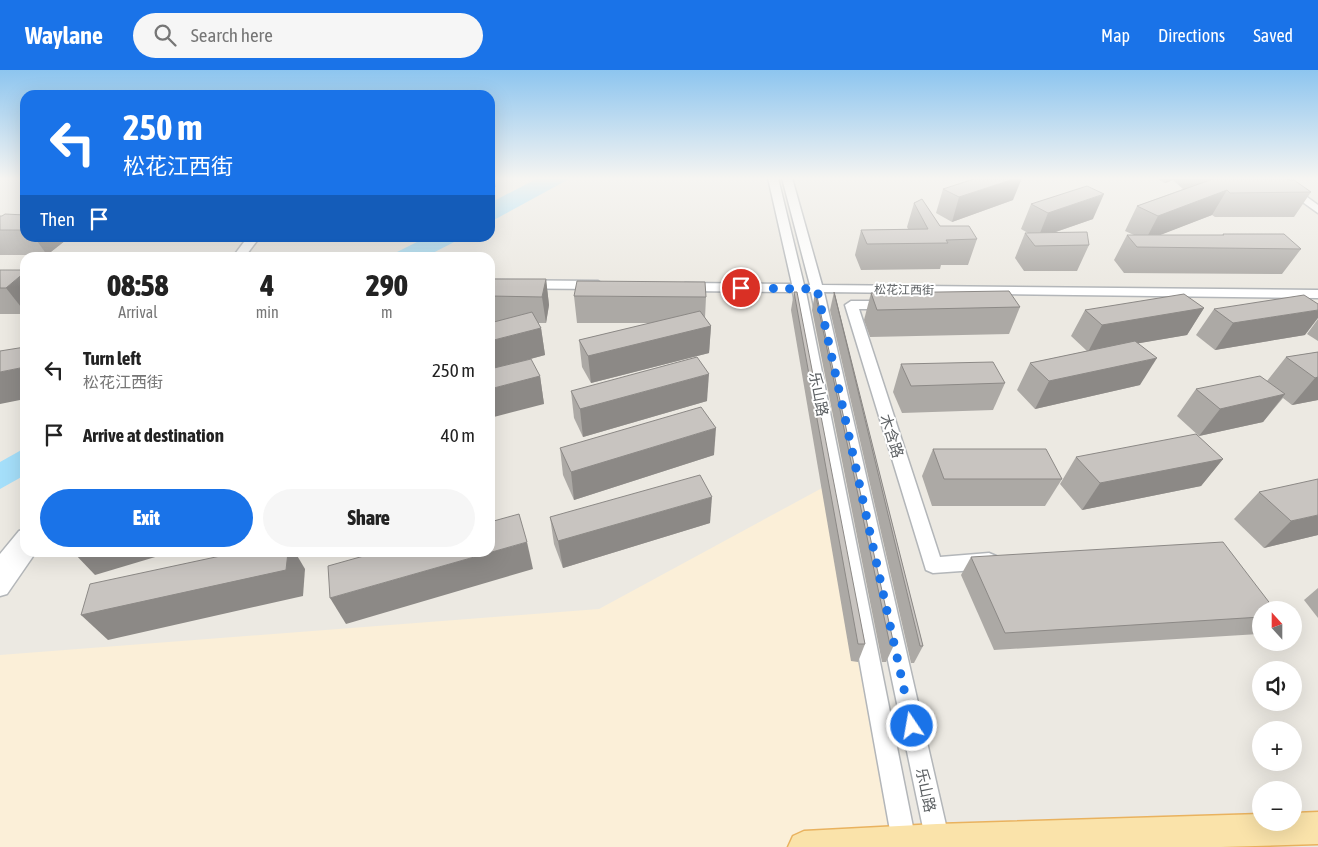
<!DOCTYPE html>
<html lang="en">
<head>
<meta charset="utf-8">
<style>
  body { margin:0; font-family:"Asap Condensed","Noto Sans SC",sans-serif; background:#f6f6f6; color:#222; height:100vh; display:flex; flex-direction:column; font-size:19px; white-space:nowrap }
  * { box-sizing:border-box; margin:0 }
  p { font-size:16px; color:#767676 }
  .icon { flex:none; width:28px; height:28px; fill:none; stroke:currentColor; stroke-width:2; stroke-linecap:round; stroke-linejoin:round }
  .map { position:relative; flex:1; overflow:hidden }
  .side { position:absolute; left:20px; top:182px; width:475px; height:305px; display:flex; flex-direction:column; background:#fff; border-radius:15px; box-shadow:0 5px 20px #0002 }
  .side>* { flex:none }
  .banner { position:absolute; left:20px; top:20px; width:475px; height:152px; border-radius:15px; box-shadow:0 5px 20px #0002; background:#1a73e8; color:#fff; overflow:hidden }
  .needle { width:32px; rotate:339deg }
  .buttons { position:absolute; left:1252px; top:531px; display:grid; gap:10px }
  .buttons a { display:grid; place-items:center; width:50px; height:50px; border-radius:50%; background:#fff; box-shadow:0 5px 20px #0002; font-size:25px }
  .pin { position:absolute; display:grid; place-items:center; width:42px; height:42px; color:#fff; margin:-21px; border:2px solid #fff; border-radius:50%; box-shadow:0 1px 5px #0007 }
  .me { position:absolute; width:55px; margin:-28px; rotate:348deg; stroke-linejoin:round; filter:drop-shadow(0 0 4px #0008) }
  .turn { display:flex; align-items:center; gap:18px; height:105px; padding:0 20px; font-size:22px }
  .turn .icon { width:65px; height:65px; stroke-width:2.5 }
  .turn b { display:block; font-size:35px; line-height:42px }
  .then { display:flex; align-items:center; height:48px; padding:0 20px; background:#0003; gap:10px; font-size:19px }
  .eta { display:flex; justify-content:space-evenly; align-items:center; height:85px; text-align:center }
  .eta b { font-size:30px; font-weight:800; line-height:35px }
  .cta { display:flex; gap:10px; margin-top:auto; padding:10px 20px }
  .cta a { flex:1; height:58px; border-radius:30px; background:#1a73e8; color:#fff; font-size:20px; font-weight:800; line-height:58px; text-align:center }
  .cta a+a { background:#f6f6f6; color:#222 }
  ul { padding:0; list-style:none }
  li { display:flex; align-items:center; gap:15px; height:65px; padding:0 20px }
  li div { flex:1 }
  li b { display:block; font-size:19px }
  li em { font-style:normal }
  header { display:flex; align-items:center; gap:30px; box-sizing:border-box; height:70px; padding:0 25px; background:#1a73e8; color:#fff }
  header strong { font-size:24px }
  nav { display:flex; gap:28px; margin-inline-start:auto; font-size:18px }
  .search { width:350px; height:45px; background:#f6f6f6; display:flex; align-items:center; gap:12px; box-sizing:border-box; padding:0 18px; border-radius:28px; color:#767676; font-size:19px }
  .map>svg:first-child { display:block }
  .commercial { fill:#fbefd8 }
  .water { fill:#a5dffa }
  .lines { fill:none; stroke-linecap:round; stroke-linejoin:round }
  .minor-casing { stroke:#b3b6b9; stroke-width:3 }
  .major-casing { stroke:#e9b25f; stroke-width:3 }
  .minor { fill:#fff; fill-rule:evenodd }
  .major { fill:#fae3aa; fill-rule:evenodd }
  .wall { fill:#aca9a5 }
  .shaded-wall { fill:#8c8986 }
  .building { fill:#c8c4c0; stroke:#8c8986 }
  .route { stroke:#1a73e8; stroke-width:9; stroke-dasharray:0 16.2 }
  .labels { text-anchor:middle; dominant-baseline:central; stroke-width:4; stroke-linejoin:round; paint-order:stroke }
  .far-street-label { font-size:12px; fill:#5b5f62; stroke:#fff }
  .street-label { font-size:15px; fill:#5b5f62; stroke:#fff }
</style>
</head>
<body>
<header>
<strong>Waylane</strong>
<div class="search"><svg class="icon" aria-label="search" viewBox="0 0 24 24"><circle cx="10" cy="10" r="6"/><path d="M15 15l6 6"/></svg>Search here</div>
<nav><a>Map</a><a>Directions</a><a>Saved</a></nav>
</header>
<div class="map">
<svg width="1318" height="777" viewBox="0 0 1318 777">
  <rect width="100%" height="100%" fill="#ece9e2"/>
  <!-- commercial -->
  <polygon class="commercial" points="835,411 904,772 804,777 0,777 0,585 599,539"/>
  <!-- water -->
  <g class="water">
    <polygon points="538,108 571,108 490,152 490,133"/>
    <polygon points="425,168 462,168 425,187 387,187"/>
    <polygon points="25,378 25,405 0,419 0,392"/>
  </g>
  <g class="lines">
    <!-- minor casing -->
    <g class="minor-casing">
      <g id="minor">
        <polygon points="768,108 778,108 804,215 810,215 782,108 792,108 822,215 1318,220 1318,228 824,222 951,777 927,777 811,222 806,222 917,777 893,777 793,222 685,221 679,217 685,213 792,214"/>
        <polygon points="1269,108 1281,108 1318,135 1318,143"/>
        <polygon points="247,168 259,168 244,188 232,188"/>
        <polygon points="490,210 598,211 604,215 598,219 490,218"/>
        <polygon points="851,231 890,231 896,235 890,239 859,239 940,487 989,483 996,486 998,491 996,496 989,499 933,503 926,500 845,235"/>
        <polygon points="25,459 25,482 36,482 7,524 0,526 0,484 19,461"/>
      </g>
    </g>
    <!-- major casing -->
    <g class="major-casing">
      <polygon id="major" points="1318,742 1318,774 1221,777 788,777 793,766 804,761 937,754 1261,744 1261,752 1294,752 1294,743"/>
    </g>
    <!-- minor -->
    <use href="#minor" class="minor"/>
    <!-- major -->
    <use href="#major" class="major"/>
  </g>
  <!-- wall -->
  <g class="wall">
    <polygon points="1155,108 1286,108 1311,122 1294,147 1215,147 1212,145 1159,165 1222,165 1223,164 1301,179 1282,204 1124,203 1114,190 1127,165 1134,165 1125,161 1137,136 1183,119 1173,110 1165,113"/>
    <polygon points="943,119 1013,130 952,152 936,143"/>
    <polygon points="914,133 940,156 977,169 968,195 941,195 940,199 861,200 855,185 861,160 908,159 907,157"/>
    <polygon points="1031,134 1093,149 1053,163 1089,175 1077,201 1024,201 1015,188 1025,163 1028,163 1021,159"/>
    <polygon points="25,145 25,168 64,168 66,170 47,185 0,185 0,146"/>
    <rect x="0" y="200" width="25" height="44"/>
    <polygon points="490,209 546,209 549,235 546,253 538,253 541,258 545,285 519,292 540,306 544,334 493,298 490,291"/>
    <polygon points="794,222 865,574 858,592 851,591 791,240"/>
    <polygon points="815,222 894,575 886,592 882,592 812,240"/>
    <polygon points="834,222 923,576 914,593 911,593 830,240"/>
    <polygon points="871,223 1020,237 1009,264 870,267 864,250"/>
    <polygon points="574,226 706,227 705,248 711,256 709,283 591,313 582,297 579,270 651,253 577,253"/>
    <polygon points="1204,238 1187,265 1139,273 1140,315 1035,339 1017,320 1030,293 1087,281 1071,266 1085,240"/>
    <polygon points="1214,239 1305,265 1215,280 1196,265"/>
    <polygon points="1318,249 1318,271 1307,264"/>
    <polygon points="1318,282 1318,330 1292,335 1283,328 1263,352 1199,366 1177,346 1196,319 1267,311 1286,287"/>
    <polygon points="901,294 1005,313 993,340 902,343 893,322"/>
    <polygon points="571,321 707,331 583,367 574,348"/>
    <polygon points="560,378 714,385 574,430 563,405"/>
    <polygon points="933,379 1062,409 1045,436 932,436 922,406"/>
    <polygon points="1076,387 1223,389 1201,416 1082,440 1060,414"/>
    <polygon points="1259,422 1318,465 1264,478 1234,449"/>
    <polygon points="550,447 710,453 563,498 554,474"/>
    <polygon points="971,487 1261,540 1261,562 1259,564 994,580 961,505"/>
    <polygon points="1318,518 1318,548 1304,530"/>
  </g>
  <!-- shaded-wall -->
  <g class="shaded-wall">
    <polygon points="490,108 494,108 496,117 490,118"/>
    <polygon points="1017,108 1022,108 1013,130 952,152 959,127"/>
    <polygon points="1168,108 1174,108 1173,110 1165,113"/>
    <polygon points="1227,120 1212,145 1145,171 1158,146"/>
    <polygon points="1104,124 1093,149 1038,168 1048,143"/>
    <polygon points="35,168 64,168 66,170 47,185"/>
    <polygon points="25,202 25,242 6,218"/>
    <polygon points="546,209 549,235 546,253 542,227"/>
    <polygon points="1204,238 1187,265 1088,282 1102,255"/>
    <polygon points="1318,240 1318,248 1305,265 1215,280 1233,253"/>
    <polygon points="711,256 709,283 591,313 588,286"/>
    <polygon points="541,258 545,285 493,299 490,283 490,271"/>
    <polygon points="1157,288 1140,315 1035,339 1049,311"/>
    <polygon points="25,297 25,329 0,334 0,302"/>
    <polygon points="709,304 707,331 583,367 580,339"/>
    <polygon points="540,306 544,334 490,348 490,319"/>
    <polygon points="1318,307 1318,330 1292,335 1315,308"/>
    <polygon points="1285,324 1263,352 1199,366 1220,339"/>
    <polygon points="716,358 714,385 574,430 571,402"/>
    <polygon points="1223,389 1201,416 1082,440 1100,413"/>
    <polygon points="712,427 710,453 563,498 558,471"/>
    <polygon points="1318,445 1318,465 1264,478 1291,451"/>
    <polygon points="527,472 533,499 346,554 330,528"/>
    <polygon points="73,482 172,482 95,505"/>
    <polygon points="288,482 295,482 305,499 303,526 108,570 81,545"/>
  </g>
  <!-- building -->
  <g class="building">
    <polygon points="977,108 1017,108 959,127 943,119"/>
    <polygon points="1212,108 1286,108 1289,110 1294,110 1311,122 1230,123 1227,120 1158,146 1137,136 1213,109"/>
    <polygon points="1087,116 1104,124 1048,143 1031,134"/>
    <polygon points="922,129 940,156 969,156 977,169 946,170 948,173 867,174 861,160 928,159 914,133"/>
    <polygon points="5,144 25,145 25,160 0,160 0,146 2,146"/>
    <polygon points="1087,162 1089,175 1035,176 1025,163"/>
    <polygon points="1223,164 1284,164 1301,179 1137,177 1127,165 1224,165"/>
    <polygon points="0,200 25,200 25,202 6,218 0,218"/>
    <polygon points="490,209 546,209 542,227 490,226"/>
    <polygon points="577,211 705,212 706,227 574,226"/>
    <polygon points="1009,221 1020,237 877,240 871,223"/>
    <polygon points="794,222 797,222 865,574 858,574"/>
    <polygon points="815,222 816,222 894,575 890,575"/>
    <polygon points="834,222 923,576 920,576"/>
    <polygon points="1184,224 1204,238 1102,255 1085,240"/>
    <polygon points="1304,225 1318,234 1318,240 1233,253 1214,239"/>
    <polygon points="700,241 711,256 588,286 579,270"/>
    <polygon points="532,242 541,258 490,271 490,253"/>
    <polygon points="1135,271 1157,288 1049,311 1030,293"/>
    <polygon points="25,277 25,297 0,302 0,281"/>
    <polygon points="1318,282 1318,307 1315,308 1286,287"/>
    <polygon points="697,287 709,304 580,339 571,321"/>
    <polygon points="531,289 540,306 490,319 490,299"/>
    <polygon points="993,292 1005,313 911,316 901,294"/>
    <polygon points="1260,306 1285,324 1220,339 1196,319"/>
    <polygon points="701,337 716,358 571,402 560,378"/>
    <polygon points="1196,364 1223,389 1100,413 1076,387"/>
    <polygon points="933,379 1046,379 1062,409 944,409"/>
    <polygon points="700,405 712,427 558,471 550,447"/>
    <polygon points="1318,409 1318,445 1291,451 1259,422"/>
    <polygon points="519,444 527,472 330,528 328,496 378,482 490,482 490,452"/>
    <polygon points="1223,472 1275,540 1261,540 1261,547 1005,563 971,487"/>
    <polygon points="239,482 288,482 286,500 81,545 90,514"/>
  </g>
  <!-- sky -->
  <linearGradient id="sky" x2="0" y2="1"><stop stop-color="#8dc5ef"/><stop offset="0.5" stop-color="#f6f5f2"/><stop offset="1" stop-color="#f6f5f2" stop-opacity="0"/></linearGradient>
  <rect width="1318" height="217" fill="url(#sky)"/>
  <g class="lines">
    <!-- route -->
    <polyline class="route" points="741,218 817,219 912,656"/>
  </g>
  <g class="labels">
    <!-- far-street labels -->
    <g class="far-street-label">
      <text transform="translate(904 220) rotate(1)">松花江西街</text>
    </g>
    <!-- street labels -->
    <g class="street-label">
      <text transform="translate(819 324) rotate(79)">乐山路</text>
      <text transform="translate(892 366) rotate(72)">木含路</text>
      <text transform="translate(926 720) rotate(78)">乐山路</text>
    </g>
  </g>
</svg>
<div class="buttons">
<a><svg class="needle" viewBox="-14 -14 28 28"><path d="M0-13l5 13h-10z" fill="#e53935"/><path d="M0 13l5-13h-10z" fill="#767676"/></svg></a>
<a><svg class="icon" aria-label="sound" viewBox="0 0 24 24"><path d="M4 9h4l5-4v14l-5-4H4zM17 9q2 3 0 6"/></svg></a>
<a>+</a>
<a>−</a>
</div>
<div class="pin" style="left:741px;top:218px;background:#d93025"><svg class="icon" aria-label="arrive" viewBox="0 0 24 24"><path d="M6 21V4h12l-3 4 3 4H6"/></svg></div>
<svg class="me" style="left:912px;top:656px" viewBox="-20 -20 40 40"><circle r="17" fill="#1a73e8" stroke="#fff" stroke-width="3"/><path d="M0-11L8 9 0 5-8 9z" fill="#fff"/></svg>
<div class="banner">
<div class="turn"><svg class="icon" aria-label="left" viewBox="0 0 24 24"><path d="M17 20v-9H6M10 6l-5 5 5 5"/></svg><div><b>250 m</b>松花江西街</div></div>
<div class="then">Then<svg class="icon" aria-label="arrive" viewBox="0 0 24 24"><path d="M6 21V4h12l-3 4 3 4H6"/></svg></div>
</div>
<section class="side">
<div class="eta">
<div><b>08:58</b><p>Arrival</p></div>
<div><b>4</b><p>min</p></div>
<div><b>290</b><p>m</p></div>
</div>
<ul>
<li><svg class="icon" aria-label="left" viewBox="0 0 24 24"><path d="M17 20v-9H6M10 6l-5 5 5 5"/></svg><div><b>Turn left</b><p>松花江西街</p></div><em>250 m</em></li>
<li><svg class="icon" aria-label="arrive" viewBox="0 0 24 24"><path d="M6 21V4h12l-3 4 3 4H6"/></svg><div><b>Arrive at destination</b></div><em>40 m</em></li>
</ul>
<div class="cta"><a>Exit</a><a>Share</a></div>
</section>
</div>
</body>
</html>
